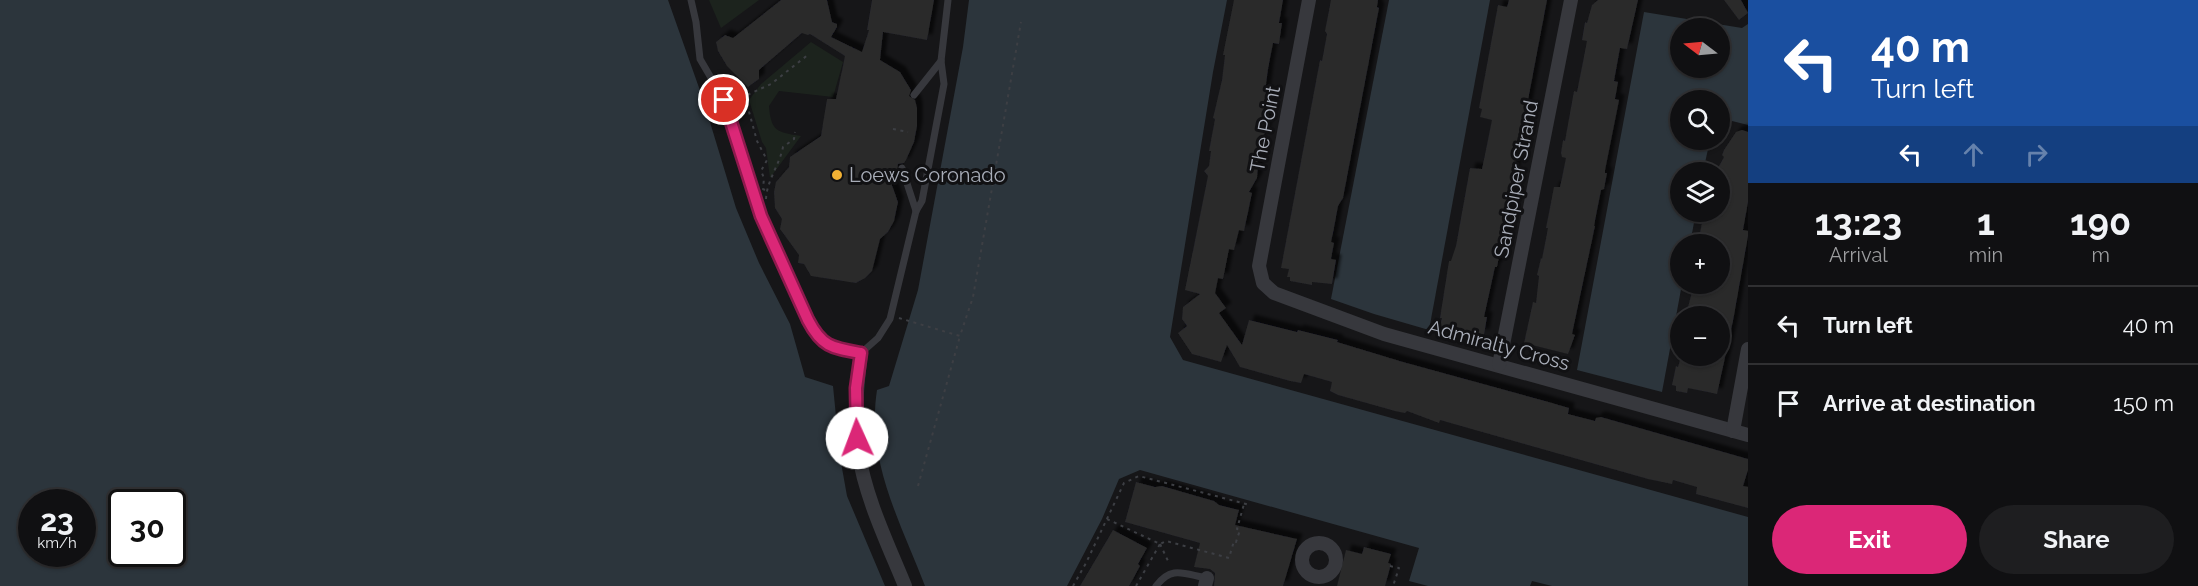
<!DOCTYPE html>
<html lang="en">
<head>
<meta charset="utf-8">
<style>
  body { margin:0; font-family:Raleway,sans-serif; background:#1e1e20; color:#f1f3f6; height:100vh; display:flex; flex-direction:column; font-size:22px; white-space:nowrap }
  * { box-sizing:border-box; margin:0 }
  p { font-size:20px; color:#9c9d9f }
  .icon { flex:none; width:33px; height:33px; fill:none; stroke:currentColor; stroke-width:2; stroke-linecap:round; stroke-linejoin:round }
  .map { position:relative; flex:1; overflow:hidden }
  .details { display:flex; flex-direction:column; background:#101012; width:450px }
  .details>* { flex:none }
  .hud { background:#1a4fa0; color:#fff; overflow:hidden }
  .needle { width:39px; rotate:286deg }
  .controls { position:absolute; left:1670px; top:18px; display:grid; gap:12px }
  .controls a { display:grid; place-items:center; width:60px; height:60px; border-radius:50%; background:#101012; box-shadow:0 2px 4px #0004,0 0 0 2px #303032; font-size:30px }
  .speed { position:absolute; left:18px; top:489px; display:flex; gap:12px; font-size:30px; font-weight:700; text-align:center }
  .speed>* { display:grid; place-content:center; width:78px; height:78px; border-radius:50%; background:#101012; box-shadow:0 2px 4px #0004,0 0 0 2px #303032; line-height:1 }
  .speed small { font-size:15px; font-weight:400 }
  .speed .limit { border:3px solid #111; border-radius:9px; background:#fff; color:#111 }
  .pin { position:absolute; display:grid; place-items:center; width:51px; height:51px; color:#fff; margin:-26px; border:3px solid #fff; border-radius:50%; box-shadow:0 2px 6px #0007 }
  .me { position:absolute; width:66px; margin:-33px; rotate:358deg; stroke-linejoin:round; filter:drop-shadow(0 0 4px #0008) }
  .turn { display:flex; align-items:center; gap:21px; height:126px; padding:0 24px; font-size:27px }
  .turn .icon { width:78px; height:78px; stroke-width:2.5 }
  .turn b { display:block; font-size:42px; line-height:51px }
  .lanes { display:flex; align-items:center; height:57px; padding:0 24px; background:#0003; justify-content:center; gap:30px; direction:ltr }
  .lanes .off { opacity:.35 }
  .eta { display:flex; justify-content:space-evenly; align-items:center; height:102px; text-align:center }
  .eta b { font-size:36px; font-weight:700; line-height:42px }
  .cta { display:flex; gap:12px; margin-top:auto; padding:12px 24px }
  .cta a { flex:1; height:69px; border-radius:36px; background:#db2777; color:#fff; font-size:24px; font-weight:700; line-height:69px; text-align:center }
  .cta a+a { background:#1e1e20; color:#f1f3f6 }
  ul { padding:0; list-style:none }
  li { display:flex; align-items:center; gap:18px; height:78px; padding:0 24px; border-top:2px solid #303032 }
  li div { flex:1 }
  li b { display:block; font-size:22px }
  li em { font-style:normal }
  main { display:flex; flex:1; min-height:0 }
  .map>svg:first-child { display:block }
  .green { fill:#1c231d }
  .water { fill:#2c353c; fill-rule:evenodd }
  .building { fill:#29292c; filter:url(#shadow) }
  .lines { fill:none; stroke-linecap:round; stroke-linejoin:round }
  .path { stroke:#3d3f44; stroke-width:2; stroke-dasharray:3 4.5; stroke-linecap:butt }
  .service { stroke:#37383d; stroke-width:7 }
  .minor { stroke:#37383d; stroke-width:14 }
  .route-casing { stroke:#8e194d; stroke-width:15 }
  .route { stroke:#db2777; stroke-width:10 }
  .poi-dot { fill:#f2b134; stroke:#111113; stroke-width:2 }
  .labels { text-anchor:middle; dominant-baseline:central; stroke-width:6; stroke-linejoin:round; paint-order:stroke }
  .street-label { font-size:20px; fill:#a8adb8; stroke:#111113 }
  .poi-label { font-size:20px; fill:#a8adb8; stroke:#111113; text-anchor:start }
</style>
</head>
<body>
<main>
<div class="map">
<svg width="1748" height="586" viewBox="0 0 1748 586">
  <defs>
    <filter id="shadow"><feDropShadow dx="5.5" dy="-5.5" stdDeviation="1.5" flood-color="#0009"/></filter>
  </defs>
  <rect width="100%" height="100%" fill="#161618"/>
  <!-- green -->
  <g class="green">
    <polygon points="709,0 759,0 721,28"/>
    <path d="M811,42L843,62L833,97L779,91L769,106C771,132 777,132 801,136L770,178L766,148L762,142L749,100L761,84Z"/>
  </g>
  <!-- water -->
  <g class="water">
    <path d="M0,0H668L703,99L736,208L759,263L790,324L805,377L833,386L840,457L847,496L885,586H0ZM32,502H82V554H32ZM122,502H172V554H122Z"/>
    <path d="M969,0H1227L1213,72L1170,337L1183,360L1748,517V586H1552L1532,581L1530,586H1428L1409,581L1419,548L1140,470L1119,479L1102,519L1067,586H925C900,521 866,461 877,390L889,386L918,290L963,47Z"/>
    <polygon points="1389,0 1490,0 1429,330 1374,314 1331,299"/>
    <path d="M1644,12L1742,28L1748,24V125L1732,121L1719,129V100H1680V140H1710L1703,172H1680V212H1696L1690,244H1680V284H1682L1662,392L1577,370ZM1680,28H1719V68H1680Z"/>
  </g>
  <!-- building -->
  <g class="building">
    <polygon points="781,0 827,0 832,22 837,24 837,27 831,37 862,52 869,30 867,30 872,0 934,0 927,40 883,32 880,60 900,72 911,90 909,96 915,100 917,108 917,126 914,142 906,160 904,163 898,164 897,171 889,177 898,202 894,221 888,232 880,239 872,271 865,278 856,283 811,276 804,264 798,263 799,255 780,229 782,219 775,208 774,192 776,182 789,167 790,157 821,136 827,99 836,99 845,56 810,34 808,35 802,33 759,70 759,79 748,87 727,66 718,51 716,42 725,35 733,38"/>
    <polygon points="1234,0 1283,0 1279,23 1282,23 1279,44 1273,43 1268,69 1265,92 1271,93 1266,130 1264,135 1261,135 1257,157 1258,166 1257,178 1249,192 1252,193 1244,231 1239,230 1234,250 1229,249 1223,279 1218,278 1215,293 1226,308 1219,313 1242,345 1249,320 1297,332 1298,330 1338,340 1337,342 1403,362 1545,401 1569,408 1568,414 1595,421 1596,418 1601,417 1748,459 1748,470 1743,486 1748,487 1748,508 1696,494 1697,487 1673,480 1672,484 1648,479 1440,420 1439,423 1407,411 1405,413 1395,411 1338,395 1330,391 1332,382 1304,374 1301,383 1290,381 1240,367 1227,345 1221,362 1192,354 1178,333 1187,326 1182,319 1183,307 1200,294 1185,290 1208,176 1204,171 1209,166 1211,151 1209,151 1215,119 1213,118 1222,80 1225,55 1223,55"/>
    <polygon points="1331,0 1378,0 1377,7 1379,8 1343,198 1338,206 1333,233 1331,242 1334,243 1331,259 1336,260 1332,284 1312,282 1312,285 1290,281 1290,277 1287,277 1289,269 1281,268 1320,60 1322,61 1327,34 1325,31"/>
    <polygon points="1509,0 1547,0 1510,195 1498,247 1501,247 1497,267 1495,267 1484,317 1487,317 1484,335 1463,331 1463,333 1439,328 1442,318 1440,318 1449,261 1451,261 1456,246 1470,168 1482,169 1492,120 1480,117 1482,109 1479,108 1498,5 1507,7"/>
    <polygon points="1598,0 1638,0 1627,49 1620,48 1614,81 1618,82 1615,99 1619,100 1605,170 1605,173 1607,173 1604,189 1601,190 1594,226 1595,226 1572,334 1575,335 1568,354 1524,343 1533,302 1536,303 1539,276 1537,275 1541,258 1542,259 1548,228 1546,228 1554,187 1560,187 1566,158 1562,157 1561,153 1563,140 1565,141 1574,91 1577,92 1587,41 1582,40 1585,22 1587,23 1592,5"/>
    <polygon points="1724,0 1741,0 1748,13 1739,20"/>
    <polygon points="1742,130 1748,132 1748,202 1743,230 1748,231 1748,236 1733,321 1717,394 1688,388 1687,393 1676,391 1676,386 1672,385 1676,366 1678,367 1681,356 1719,356 1719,316 1687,316 1689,307 1688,307 1694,284 1719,284 1719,244 1698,244 1702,222 1705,223 1707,212 1719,212 1720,169 1718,168 1724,157 1722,155 1724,150 1736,132"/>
    <polygon points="1136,482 1155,487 1162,486 1214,501 1219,505 1239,510 1235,525 1297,539 1283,586 1214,586 1215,573 1210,569 1194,567 1200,543 1125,522"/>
    <polygon points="1113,530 1147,548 1138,564 1140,566 1133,579 1129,586 1080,586"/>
    <polygon points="1364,547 1391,554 1388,563 1391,564 1385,586 1337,586 1346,550 1362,554"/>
  </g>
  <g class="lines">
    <!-- path -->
    <g class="path">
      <polyline points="745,97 757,141 767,160 761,171 764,178 763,189 767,191"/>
      <polyline points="734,101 771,84 809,54"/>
      <polyline points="893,129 908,132"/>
      <path d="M766,199C767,180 779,166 783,147L794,139L795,132"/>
      <polyline points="899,318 960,336 973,297 1021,22"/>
      <polyline points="918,486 960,336"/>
      <polyline points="1107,519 1160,544 1166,541 1229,558 1234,541 1236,542 1240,530 1237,529 1244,504"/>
      <polyline points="1160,544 1169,563"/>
      <polyline points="1326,544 1328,537"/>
      <polyline points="1390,566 1399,568 1393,586"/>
      <polyline points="1073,586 1086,563 1124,483 1139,476 1250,505"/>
      <polyline points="1136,586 1160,544"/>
    </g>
    <!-- service -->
    <g class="service">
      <polyline points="691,0 696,22 700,59 724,100 761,216 808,320 823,342 833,348 861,353 878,338 890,319 916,211 922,201 944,84 941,61 948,0"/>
      <polyline points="914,95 941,61"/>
      <polyline points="902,168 916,211"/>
      <path d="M1156,586C1172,565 1184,574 1207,578"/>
    </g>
    <!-- minor -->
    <g class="minor">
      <polyline points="1309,0 1259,266 1263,283 1274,293 1384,334 1748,435"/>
      <path d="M861,353C857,385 854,417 858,450C865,497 887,542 905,586"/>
      <polyline points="1499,365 1571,0"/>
      <polyline points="1733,431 1748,349"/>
      <circle cx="1319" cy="560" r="17"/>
      <polyline points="1205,586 1207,578"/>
    </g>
  </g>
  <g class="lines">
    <!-- route casing -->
    <g class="route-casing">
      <path id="route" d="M724,100L761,216L808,320C822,347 832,348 861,353L856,388L857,438"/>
    </g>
    <!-- route -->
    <use href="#route" class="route"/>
  </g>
  <!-- markers -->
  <circle class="poi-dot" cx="837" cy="175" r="6"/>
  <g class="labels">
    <!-- street labels -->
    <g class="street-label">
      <text transform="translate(1265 129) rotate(-79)">The Point</text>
      <text transform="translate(1516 179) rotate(-79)">Sandpiper Strand</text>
      <text transform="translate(1499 345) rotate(15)">Admiralty Cross</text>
    </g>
    <!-- poi labels -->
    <g class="poi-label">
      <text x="849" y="175">Loews Coronado</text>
    </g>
  </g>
</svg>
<div class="controls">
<a><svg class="needle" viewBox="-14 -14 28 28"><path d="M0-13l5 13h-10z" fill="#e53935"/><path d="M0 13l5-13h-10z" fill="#9c9d9f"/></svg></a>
<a><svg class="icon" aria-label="search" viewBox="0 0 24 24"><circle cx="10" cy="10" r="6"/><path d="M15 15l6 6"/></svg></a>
<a><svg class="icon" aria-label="layers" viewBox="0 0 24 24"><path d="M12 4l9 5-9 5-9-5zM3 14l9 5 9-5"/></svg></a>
<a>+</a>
<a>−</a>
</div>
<div class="speed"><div>23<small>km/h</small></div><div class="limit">30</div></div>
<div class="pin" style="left:724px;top:100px;background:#d93025"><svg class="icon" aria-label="arrive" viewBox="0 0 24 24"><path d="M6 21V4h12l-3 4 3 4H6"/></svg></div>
<svg class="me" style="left:857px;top:438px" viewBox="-20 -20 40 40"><circle r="19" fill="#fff"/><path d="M0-13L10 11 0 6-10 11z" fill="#db2777"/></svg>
</div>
<section class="details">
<div class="hud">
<div class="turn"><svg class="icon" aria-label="left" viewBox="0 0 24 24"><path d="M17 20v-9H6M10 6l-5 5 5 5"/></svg><div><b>40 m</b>Turn left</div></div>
<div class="lanes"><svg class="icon" aria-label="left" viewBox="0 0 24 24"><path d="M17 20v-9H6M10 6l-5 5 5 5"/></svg><svg class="icon off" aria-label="ahead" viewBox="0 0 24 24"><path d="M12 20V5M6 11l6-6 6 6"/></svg><svg class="icon off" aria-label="right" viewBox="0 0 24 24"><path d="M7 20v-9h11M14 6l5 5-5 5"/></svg></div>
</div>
<div class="eta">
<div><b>13:23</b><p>Arrival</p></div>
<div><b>1</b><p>min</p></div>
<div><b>190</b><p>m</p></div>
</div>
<ul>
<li><svg class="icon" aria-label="left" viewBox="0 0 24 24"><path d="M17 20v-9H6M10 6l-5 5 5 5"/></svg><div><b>Turn left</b></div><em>40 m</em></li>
<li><svg class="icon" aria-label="arrive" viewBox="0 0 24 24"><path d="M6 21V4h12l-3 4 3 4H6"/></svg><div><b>Arrive at destination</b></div><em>150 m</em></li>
</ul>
<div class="cta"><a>Exit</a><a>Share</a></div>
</section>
</main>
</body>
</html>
